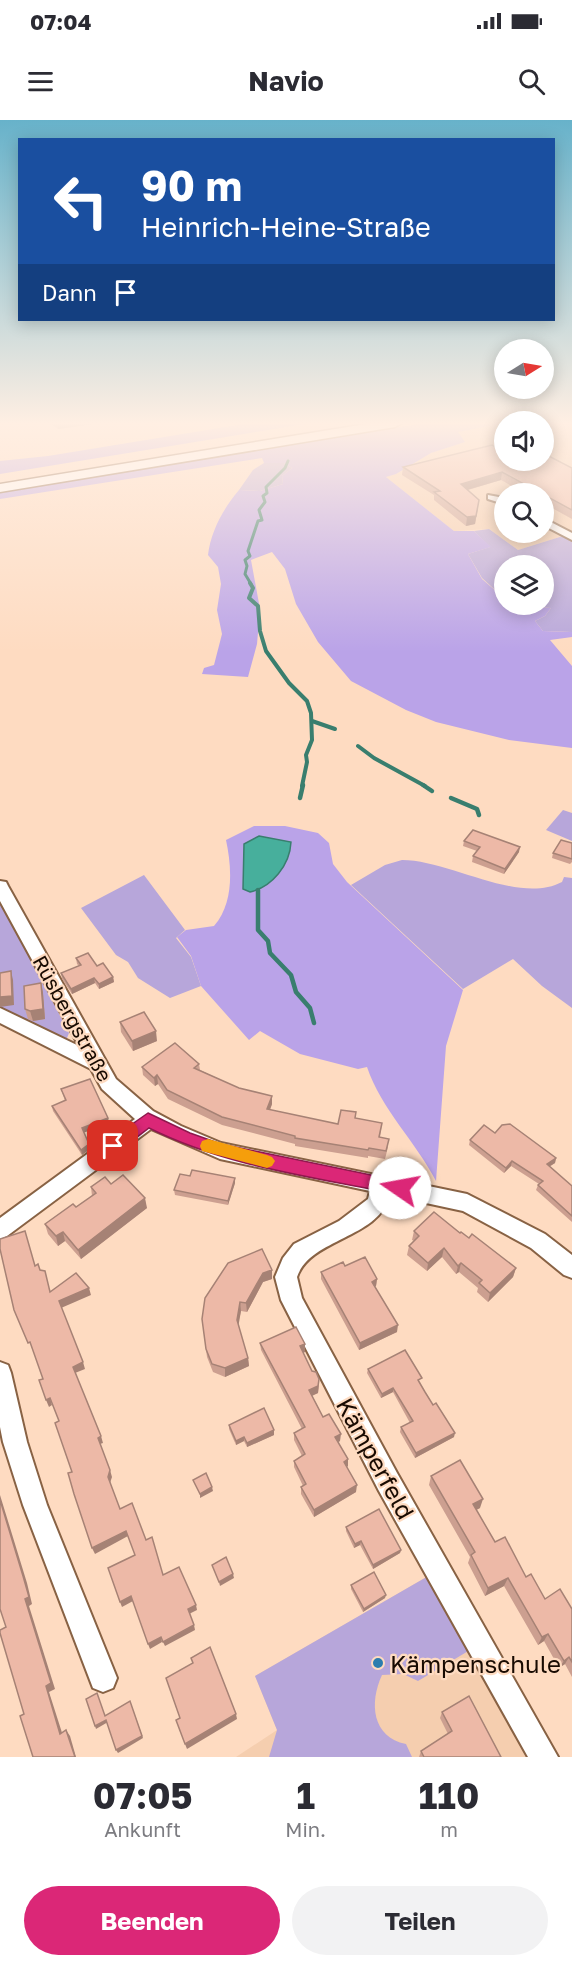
<!DOCTYPE html>
<html lang="de">
<head>
<meta charset="utf-8">
<style>
  body { margin:0; font-family:"Golos Text",sans-serif; background:#f2f2f3; color:#2b2b33; height:100vh; display:flex; flex-direction:column; font-size:22px; white-space:nowrap }
  * { box-sizing:border-box; margin:0 }
  p { font-size:20px; color:#7c7c81 }
  .icon { flex:none; width:33px; height:33px; fill:none; stroke:currentColor; stroke-width:2; stroke-linecap:round; stroke-linejoin:round }
  .map { position:relative; height:1637px; overflow:hidden }
  .sheet { display:flex; flex-direction:column; background:#fff; flex:1 }
  .sheet>* { flex:none }
  .hud { position:absolute; left:18px; top:18px; width:537px; height:183px; border-radius:0px; box-shadow:0 3px 15px #0003; background:#1a4fa0; color:#fff; overflow:hidden }
  .needle { width:39px; rotate:79deg }
  .controls { position:absolute; left:494px; top:219px; display:grid; gap:12px }
  .controls a { display:grid; place-items:center; width:60px; height:60px; border-radius:50%; background:#fff; box-shadow:0 3px 15px #0003; font-size:30px }
  .pin { position:absolute; display:grid; place-items:center; width:51px; height:51px; color:#fff; margin:-26px; border-radius:12px; box-shadow:0 3px 9px #0006 }
  .me { position:absolute; width:66px; margin:-33px; rotate:282deg; stroke-linejoin:round; filter:drop-shadow(0 0 4px #0008) }
  .turn { display:flex; align-items:center; gap:21px; height:126px; padding:0 24px; font-size:27px }
  .turn .icon { width:78px; height:78px; stroke-width:2.5 }
  .turn b { display:block; font-size:42px; line-height:51px }
  .then { display:flex; align-items:center; height:57px; padding:0 24px; background:#0003; gap:12px; font-size:22px }
  .eta { display:flex; justify-content:space-evenly; align-items:center; height:102px; text-align:center }
  .eta b { font-size:36px; font-weight:700; line-height:42px }
  .primary-button { display:flex; gap:12px; margin-top:auto; padding:12px 24px }
  .primary-button a { flex:1; height:69px; border-radius:36px; background:#db2777; color:#fff; font-size:24px; font-weight:700; line-height:69px; text-align:center }
  .primary-button a+a { background:#f2f2f3; color:#2b2b33 }
  .status { display:flex; justify-content:space-between; align-items:center; height:42px; padding:0 30px; background:#fff; direction:ltr }
  .status svg { height:16px; fill:currentColor }
  header { display:flex; justify-content:space-between; align-items:center; height:78px; padding:0 24px; background:#fff; font-size:27px; font-weight:700 }
  .map>svg:first-child { display:block }
  .built { fill:#f5ceaf; fill-rule:evenodd }
  .green { fill:#b7a6da }
  .forest { fill:#baa3e8 }
  .water { fill:#47af9c; stroke:#397e6e; stroke-width:1.5 }
  .lines { fill:none; stroke-linecap:round; stroke-linejoin:round }
  .stream-far2 { stroke:#397e6e; stroke-width:3 }
  .stream-far1 { stroke:#397e6e; stroke-width:4 }
  .stream { stroke:#397e6e; stroke-width:4.5 }
  .minor-casing { stroke:#886244; stroke-width:4 }
  .highway-casing { stroke:#886244; stroke-width:3 }
  .minor { fill:#fff; fill-rule:evenodd }
  .highway { fill:#fff; fill-rule:evenodd }
  .wall { fill:#cc9f90 }
  .shaded-wall { fill:#a68275 }
  .building { fill:#edb9a7; stroke:#a68275; stroke-width:1.5 }
  .route { fill:#db2777; stroke:#8e194d; stroke-width:1.5 }
  .slow { fill:#f59e0b }
  .poi-dot { fill:#2c7dae; stroke:#fedbc1; stroke-width:2 }
  .labels { text-anchor:middle; dominant-baseline:central; stroke-width:4.5; stroke-linejoin:round; paint-order:stroke }
  .street-label { font-size:20px; fill:#180a01; stroke:#fedbc1 }
  .near-street-label { font-size:24px; fill:#180a01; stroke:#fedbc1 }
  .near-poi-label { font-size:24px; fill:#180a01; stroke:#fedbc1; text-anchor:start }
</style>
</head>
<body>
<div class="status"><b>07:04</b><svg viewBox="0 0 49 12"><path d="M0 12V9h3v3zM5 12V6h3v6zM10 12V3h3v9zM15 12V0h3v12zM26 1h20v11H26zM47 4h2v5h-2z"/></svg></div>
<header><svg class="icon" aria-label="menu" viewBox="0 0 24 24"><path d="M4 6h16M4 12h16M4 18h16"/></svg>Navio<svg class="icon" aria-label="search" viewBox="0 0 24 24"><circle cx="10" cy="10" r="6"/><path d="M15 15l6 6"/></svg></header>
<div class="map">
<svg width="572" height="1637" viewBox="0 0 572 1637">
  <rect width="100%" height="100%" fill="#fedbc1"/>
  <!-- built -->
  <g class="built">
    <path d="M504,303V340H543V303H572V422L563,416L518,430L489,409L454,411L386,357L396,354L431,333L465,322L457,312ZM504,374H543V412H504Z"/>
    <polygon points="430,1455 527,1637 236,1637 277,1610 255,1556"/>
  </g>
  <!-- green -->
  <g class="green">
    <polygon points="264,343 284,343 292,348 282,356 283,364 260,371 239,370 253,350"/>
    <polygon points="489,409 518,430 563,416 572,422 572,512 543,511 535,501 545,496 551,488 512,485 543,484 543,446 504,446 504,478 482,458 468,434 490,427 474,411"/>
    <polygon points="563,690 572,693 572,721 546,710"/>
    <path d="M402,740C450,740 518,785 562,762L564,757L572,758V888L542,866L513,839L463,869L351,765L385,745Z"/>
    <polygon points="144,755 185,810 176,818 191,837 201,866 170,878 138,858 128,842 116,835 81,788"/>
    <polygon points="0,775 26,823 28,833 69,913 67,918 62,918 0,892"/>
    <path d="M430,1455L470,1530L418,1561L403,1554L382,1555C369,1583 372,1617 406,1624L412,1637H269L277,1610L255,1556Z"/>
  </g>
  <!-- forest -->
  <g class="forest">
    <polygon points="250,303 310,303 0,354 0,341 48,336"/>
    <path d="M428,303H503L458,312L465,322L431,333L396,354L386,357L454,411H474L491,427L468,434L482,459L504,478V484L551,488L545,496L535,501L543,511L572,512V517L550,520L572,546V628L509,620L436,602L406,590L351,561L318,522L296,484L285,449L272,432L251,440L260,489L257,524L248,557L202,554L204,548L214,545L222,514L217,490L221,464L218,447L208,435C211,411 223,389 239,370L260,371L283,364L282,356L292,348L284,343H264L262,338L0,379V373L341,315Z"/>
    <path d="M254,706H285L318,713L329,723L333,744L347,762L463,870L446,926L436,1061C416,1022 381,989 367,947L358,949L300,934L260,911L249,920L201,866L191,836L177,817L186,810L214,806C234,783 232,748 226,720Z"/>
  </g>
  <!-- water -->
  <path class="water" d="M259,716L291,722C290,745 272,767 250,772L243,769L244,724Z"/>
  <g class="lines">
    <!-- stream-far2 -->
    <polyline class="stream-far2" points="251,464 245,454 247,446 245,440 250,436 248,431 258,401 262,400 259,390 265,382 263,376 267,373 266,367 285,348 288,341"/>
    <!-- stream-far1 -->
    <g class="stream-far1">
      <polyline points="250,463 253,468 249,478 258,486 260,511 266,531 289,563 307,581 311,593 312,620 306,635 307,642 302,666"/>
      <polyline points="312,601 335,609"/>
      <polyline points="358,626 374,638 425,666"/>
    </g>
    <!-- stream -->
    <g class="stream">
      <polyline points="423,665 432,671"/>
      <polyline points="300,678 303,665"/>
      <polyline points="451,678 477,689 479,695"/>
      <polyline points="258,770 258,810 268,821 270,833 291,855 296,872 310,888 314,903"/>
    </g>
    <!-- minor casing -->
    <g class="minor-casing">
      <g id="minor">
        <polygon points="488,375 504,378 504,384 488,379"/>
        <polygon points="543,398 572,413 572,420 543,405"/>
        <path d="M0,761L6,762L8,766L116,959L153,991L181,1006L221,1023L467,1074L545,1114L572,1135V1158L564,1155L531,1128L463,1091L389,1075C381,1118 310,1118 297,1157L302,1178L397,1353L558,1637H528L379,1371L281,1180L275,1157L283,1138L294,1124L339,1101L368,1079L370,1071L220,1039L151,1009L7,1116L0,1119V1098L135,999L102,969L91,949L0,903V888L79,926L0,781Z"/>
        <polygon points="0,1242 8,1245 11,1253 27,1322 47,1385 117,1558 113,1568 103,1572 93,1568 23,1385 3,1322 0,1307"/>
      </g>
    </g>
    <!-- highway casing -->
    <g class="highway-casing">
      <polygon id="highway" points="372,303 402,303 395,307 0,372 0,364"/>
    </g>
    <!-- minor -->
    <use href="#minor" class="minor"/>
    <!-- highway -->
    <use href="#highway" class="highway"/>
  </g>
  <!-- wall -->
  <g class="wall">
    <polygon points="49,303 100,303 58,309"/>
    <polygon points="498,329 572,348 572,399 543,383 543,374 526,374 501,360 468,370 478,388 475,404 466,406 434,380 434,375 402,355 403,347"/>
    <polygon points="464,721 519,732 504,754 472,742 473,736 477,731 463,726"/>
    <polygon points="572,723 572,742 570,744 552,738 553,733"/>
    <polygon points="76,838 97,846 113,857 114,862 99,869 95,863 72,874 62,859 61,853 79,846 77,844"/>
    <polygon points="41,863 43,873 45,899 33,901 28,899 25,889"/>
    <polygon points="120,902 157,921 133,931 121,912"/>
    <polygon points="199,944 200,950 272,984 270,990 338,1004 355,998 382,1003 380,1017 388,1027 385,1039 368,1036 368,1038 295,1026 295,1024 222,1005 168,979 158,964 155,966 143,955 142,947"/>
    <polygon points="61,969 108,998 109,1003 84,1012 89,1024 90,1029 82,1035 53,991 52,986 65,981"/>
    <polygon points="495,1013 556,1038 555,1043 549,1047 572,1066 572,1102 536,1070 538,1065 539,1064 511,1046 504,1053 469,1025 470,1020"/>
    <polygon points="190,1056 235,1058 235,1063 228,1085 175,1075 174,1070"/>
    <polygon points="111,1064 147,1088 81,1139 65,1121 58,1126 48,1114 45,1104 76,1087 92,1076 91,1067"/>
    <polygon points="414,1111 460,1113 516,1148 513,1157 488,1182 477,1172 478,1168 459,1152 456,1154 442,1137 427,1151 407,1135 409,1126 414,1121 412,1120"/>
    <polygon points="345,1146 377,1159 376,1166 375,1167 397,1212 359,1230 321,1159 321,1152"/>
    <polygon points="272,1150 272,1159 263,1162 247,1192 241,1191 238,1204 248,1238 249,1246 225,1257 213,1252 207,1237 202,1199"/>
    <polygon points="260,1223 305,1232 303,1233 319,1267 318,1273 312,1276 323,1297 340,1321 338,1322 348,1339 348,1346 347,1347 356,1372 314,1397 301,1374 301,1367 303,1366 294,1347 294,1341 302,1336 294,1320 294,1313 302,1309 261,1230"/>
    <polygon points="368,1249 421,1263 420,1263 433,1285 454,1317 415,1338 400,1312 401,1307 410,1303 393,1272 381,1278 367,1253"/>
    <polygon points="229,1305 274,1315 247,1327 244,1321 236,1325 229,1309"/>
    <polygon points="431,1356 480,1388 476,1390 495,1422 545,1479 572,1489 572,1557 565,1544 559,1548 544,1521 538,1525 504,1466 485,1476 468,1443 470,1437 429,1365"/>
    <polygon points="346,1407 401,1430 400,1433 373,1449 360,1425 354,1428 346,1411"/>
    <polygon points="351,1465 385,1478 363,1492 351,1469"/>
    <polygon points="442,1592 501,1637 419,1637 421,1631 448,1614 440,1598"/>
  </g>
  <!-- shaded-wall -->
  <g class="shaded-wall">
    <polygon points="73,303 100,303 58,309 57,305"/>
    <polygon points="502,352 501,360 460,372 461,364"/>
    <polygon points="479,380 475,404 466,406 467,397"/>
    <polygon points="520,727 519,732 504,754 505,749"/>
    <polygon points="11,851 13,860 14,885 0,887 0,877"/>
    <polygon points="113,857 114,862 99,869 99,864"/>
    <polygon points="94,858 95,863 72,874 71,869"/>
    <polygon points="41,863 43,873 45,899 33,901 30,891"/>
    <polygon points="156,911 157,921 133,931 132,921"/>
    <polygon points="157,955 158,964 155,966 154,958"/>
    <polygon points="272,976 272,984 267,997 267,989"/>
    <polygon points="108,998 109,1003 83,1013 82,1008"/>
    <polygon points="89,1024 90,1029 82,1035 81,1030"/>
    <polygon points="556,1038 555,1043 545,1049 547,1044"/>
    <polygon points="512,1041 511,1046 504,1053 506,1048"/>
    <polygon points="235,1058 235,1063 228,1085 228,1081"/>
    <polygon points="145,1078 147,1088 81,1139 78,1130"/>
    <polygon points="63,1112 65,1121 58,1126 56,1116"/>
    <polygon points="444,1128 442,1137 427,1151 428,1143"/>
    <polygon points="461,1143 459,1152 456,1154 458,1146"/>
    <polygon points="516,1148 513,1157 488,1182 490,1173"/>
    <polygon points="272,1150 272,1159 263,1162 247,1192 246,1183 263,1153"/>
    <polygon points="377,1159 376,1166 371,1168 372,1162"/>
    <polygon points="89,1168 91,1175 61,1188 59,1181"/>
    <polygon points="240,1182 241,1191 238,1208 237,1200"/>
    <polygon points="398,1205 397,1212 359,1230 360,1223"/>
    <polygon points="305,1224 305,1232 299,1234 300,1226"/>
    <polygon points="248,1238 249,1246 225,1257 225,1248"/>
    <polygon points="83,1242 85,1249 75,1253 73,1247"/>
    <polygon points="319,1259 318,1273 309,1277 309,1270"/>
    <polygon points="393,1268 393,1272 381,1278 382,1274"/>
    <polygon points="50,1278 52,1285 49,1287 46,1280"/>
    <polygon points="274,1310 274,1315 247,1327 247,1323"/>
    <polygon points="455,1313 454,1317 415,1338 416,1333"/>
    <polygon points="341,1314 340,1321 335,1324 335,1317"/>
    <polygon points="101,1316 103,1323 100,1324 98,1318"/>
    <polygon points="244,1317 244,1321 236,1325 236,1321"/>
    <polygon points="348,1339 348,1346 343,1349 344,1342"/>
    <polygon points="110,1350 112,1357 110,1363 108,1357"/>
    <polygon points="357,1365 356,1372 314,1397 314,1390"/>
    <polygon points="212,1367 213,1371 200,1378 200,1374"/>
    <polygon points="0,1375 27,1463 32,1484 29,1486 55,1569 49,1572 64,1619 60,1614 46,1566 0,1380"/>
    <polygon points="483,1379 480,1388 470,1393 473,1384"/>
    <polygon points="126,1411 128,1416 95,1434 92,1428"/>
    <polygon points="361,1421 360,1425 354,1428 355,1424"/>
    <polygon points="401,1430 400,1433 373,1449 373,1445"/>
    <polygon points="233,1454 234,1458 220,1466 219,1462"/>
    <polygon points="508,1458 504,1466 485,1476 488,1468"/>
    <polygon points="386,1475 385,1478 363,1492 364,1489"/>
    <polygon points="131,1476 133,1481 122,1487 120,1482"/>
    <polygon points="196,1485 197,1490 189,1494 188,1489"/>
    <polygon points="194,1505 195,1510 165,1526 163,1522"/>
    <polygon points="548,1514 544,1521 538,1525 542,1517"/>
    <polygon points="161,1517 162,1522 150,1529 148,1524"/>
    <polygon points="569,1537 565,1544 559,1548 564,1541"/>
    <polygon points="131,1584 143,1618 118,1633 116,1630"/>
    <polygon points="236,1594 237,1599 187,1629 185,1624"/>
    <polygon points="106,1600 108,1602 96,1609 95,1606"/>
    <polygon points="66,1610 70,1616 76,1637 75,1637"/>
  </g>
  <!-- building -->
  <g class="building">
    <polygon points="54,303 73,303 57,305"/>
    <polygon points="492,325 498,329 504,327 504,340 543,340 543,333 572,348 572,390 502,352 461,364 479,380 476,396 467,397 434,372 440,371 403,347"/>
    <polygon points="473,710 520,727 505,749 473,736 480,727 464,721"/>
    <polygon points="561,720 572,723 572,739 553,733"/>
    <polygon points="88,833 97,846 103,843 113,857 99,864 94,858 71,869 61,853 81,845 76,838"/>
    <polygon points="11,851 12,876 0,877 0,853"/>
    <polygon points="41,863 43,889 30,891 25,889 24,866"/>
    <polygon points="144,892 156,911 132,921 120,902"/>
    <polygon points="175,923 199,944 194,948 239,968 272,976 267,989 338,1004 341,990 356,992 355,998 382,1003 379,1017 389,1019 386,1031 369,1028 368,1030 295,1018 295,1016 222,997 167,970 157,955 154,958 142,947"/>
    <polygon points="90,959 108,998 82,1008 89,1024 81,1030 52,986 66,980 61,969"/>
    <polygon points="510,1004 556,1038 547,1044 572,1066 572,1096 538,1065 543,1061 512,1041 506,1048 470,1020 484,1005 495,1013 502,1005"/>
    <polygon points="192,1050 235,1058 228,1081 174,1070 180,1054 190,1056"/>
    <polygon points="123,1055 145,1078 78,1130 63,1112 56,1116 45,1104 73,1084 76,1087 96,1073 91,1067 105,1057 111,1064"/>
    <polygon points="434,1092 460,1113 461,1112 469,1118 472,1114 516,1148 490,1173 479,1163 482,1160 461,1143 458,1146 444,1128 428,1143 409,1126 419,1116 414,1111"/>
    <polygon points="25,1111 35,1146 38,1144 40,1150 45,1151 50,1172 76,1153 89,1168 59,1181 83,1242 73,1247 101,1316 98,1318 110,1350 108,1357 120,1389 132,1383 146,1420 152,1417 163,1455 179,1447 196,1485 188,1489 194,1505 163,1522 161,1517 148,1524 131,1476 120,1482 108,1448 135,1435 126,1411 92,1428 74,1374 68,1353 72,1352 55,1303 59,1301 50,1278 46,1280 39,1260 43,1259 30,1222 28,1223 14,1190 0,1129 0,1119"/>
    <polygon points="262,1129 272,1150 263,1153 246,1183 240,1182 237,1200 248,1238 225,1248 212,1244 206,1229 202,1199 205,1178 228,1143"/>
    <polygon points="365,1137 377,1159 372,1162 398,1205 360,1223 321,1152 343,1142 345,1146"/>
    <polygon points="296,1207 305,1224 300,1226 312,1251 316,1252 319,1259 318,1266 309,1270 323,1297 329,1294 341,1314 335,1317 348,1339 344,1342 357,1365 314,1390 301,1367 306,1364 294,1341 305,1334 294,1313 305,1307 260,1223"/>
    <polygon points="405,1230 422,1258 418,1260 425,1272 433,1285 436,1283 455,1313 416,1333 401,1307 413,1301 393,1268 382,1274 368,1249"/>
    <polygon points="264,1288 274,1310 247,1323 244,1317 236,1321 229,1305"/>
    <polygon points="460,1340 483,1379 473,1384 495,1422 505,1417 526,1457 531,1454 545,1479 560,1469 572,1489 572,1542 569,1537 564,1541 548,1514 542,1517 508,1458 488,1468 471,1435 475,1432 431,1356"/>
    <polygon points="206,1353 212,1367 200,1374 193,1360"/>
    <polygon points="0,1380 23,1456 29,1477 25,1479 51,1563 46,1566 60,1614 66,1610 75,1637 33,1637 20,1596 24,1594 0,1513 0,1510 6,1507 0,1489"/>
    <polygon points="379,1389 401,1430 373,1445 361,1421 355,1424 346,1407"/>
    <polygon points="226,1437 233,1454 219,1462 212,1445"/>
    <polygon points="374,1452 386,1475 364,1489 351,1465"/>
    <polygon points="210,1527 236,1594 185,1624 176,1600 180,1598 166,1558 193,1543 191,1538"/>
    <polygon points="97,1573 105,1596 130,1581 142,1616 116,1630 106,1600 95,1606 86,1579"/>
    <polygon points="469,1576 501,1637 424,1637 421,1631 452,1611 442,1592"/>
  </g>
  <!-- sky -->
  <linearGradient id="sky" x2="0" y2="1"><stop stop-color="#67b2ca"/><stop offset="0.57" stop-color="#ffefe3"/><stop offset="1" stop-color="#ffefe3" stop-opacity="0"/></linearGradient>
  <rect width="572" height="532" fill="url(#sky)"/>
  <!-- route -->
  <path class="route" d="M148,993L190,1013L221,1024L400,1061L406,1063L408,1068L406,1073L400,1075C315,1057 227,1047 149,1008L119,1031L113,1033L108,1031L105,1026L108,1021Z"/>
  <!-- slow -->
  <polygon class="slow" points="208,1019 267,1035 272,1037 275,1041 272,1046 267,1048 202,1031 200,1026 202,1021"/>
  <!-- markers -->
  <circle class="poi-dot" cx="378" cy="1543" r="6"/>
  <g class="labels">
    <!-- street labels -->
    <g class="street-label">
      <text transform="translate(73 898) rotate(61)">Rüsbergstraße</text>
    </g>
    <!-- near-street labels -->
    <g class="near-street-label">
      <text transform="translate(376 1338) rotate(61)">Kämperfeld</text>
    </g>
    <!-- near-poi labels -->
    <g class="near-poi-label">
      <text x="390" y="1543">Kämpenschule</text>
    </g>
  </g>
</svg>
<div class="controls">
<a><svg class="needle" viewBox="-14 -14 28 28"><path d="M0-13l5 13h-10z" fill="#e53935"/><path d="M0 13l5-13h-10z" fill="#7c7c81"/></svg></a>
<a><svg class="icon" aria-label="sound" viewBox="0 0 24 24"><path d="M4 9h4l5-4v14l-5-4H4zM17 9q2 3 0 6"/></svg></a>
<a><svg class="icon" aria-label="search" viewBox="0 0 24 24"><circle cx="10" cy="10" r="6"/><path d="M15 15l6 6"/></svg></a>
<a><svg class="icon" aria-label="layers" viewBox="0 0 24 24"><path d="M12 4l9 5-9 5-9-5zM3 14l9 5 9-5"/></svg></a>
</div>
<div class="pin" style="left:113px;top:1026px;background:#d93025"><svg class="icon" aria-label="arrive" viewBox="0 0 24 24"><path d="M6 21V4h12l-3 4 3 4H6"/></svg></div>
<svg class="me" style="left:400px;top:1068px" viewBox="-20 -20 40 40"><circle r="19" fill="#fff"/><path d="M0-13L10 11 0 6-10 11z" fill="#db2777"/></svg>
<div class="hud">
<div class="turn"><svg class="icon" aria-label="left" viewBox="0 0 24 24"><path d="M17 20v-9H6M10 6l-5 5 5 5"/></svg><div><b>90 m</b>Heinrich-Heine-Straße</div></div>
<div class="then">Dann<svg class="icon" aria-label="arrive" viewBox="0 0 24 24"><path d="M6 21V4h12l-3 4 3 4H6"/></svg></div>
</div>
</div>
<section class="sheet">
<div class="eta">
<div><b>07:05</b><p>Ankunft</p></div>
<div><b>1</b><p>Min.</p></div>
<div><b>110</b><p>m</p></div>
</div>
<div class="primary-button"><a>Beenden</a><a>Teilen</a></div>
</section>
</body>
</html>
